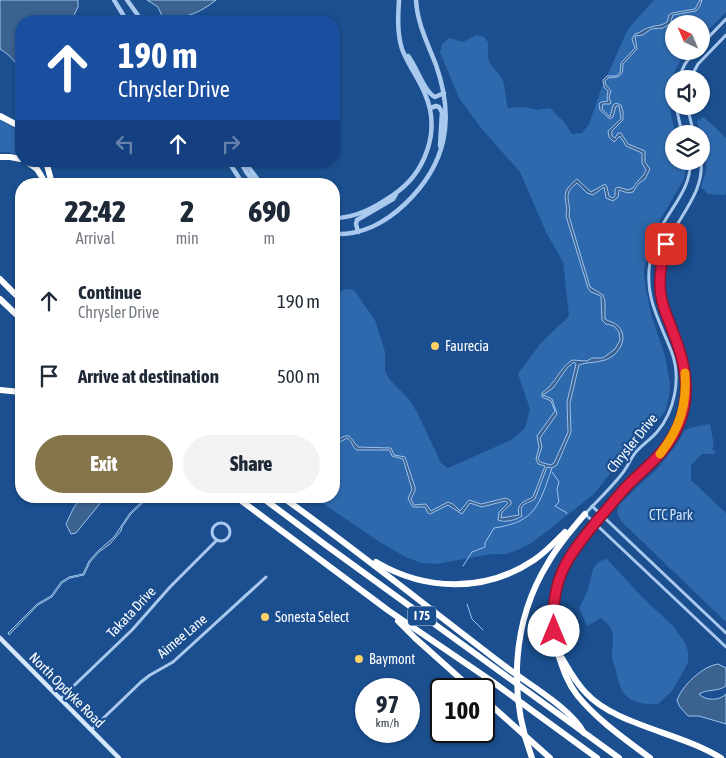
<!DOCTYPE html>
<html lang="en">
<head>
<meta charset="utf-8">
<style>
  body { margin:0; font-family:"Asap Condensed",sans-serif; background:#f2f2f3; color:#1f2937; height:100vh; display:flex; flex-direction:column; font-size:19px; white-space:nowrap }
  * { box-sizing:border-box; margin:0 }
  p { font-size:16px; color:#747a83 }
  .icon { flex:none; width:28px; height:28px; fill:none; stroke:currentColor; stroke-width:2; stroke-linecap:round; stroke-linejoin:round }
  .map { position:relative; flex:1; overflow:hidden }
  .details { position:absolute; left:15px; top:178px; width:325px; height:325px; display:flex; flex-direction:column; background:#fff; border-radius:20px; box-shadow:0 1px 4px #0004 }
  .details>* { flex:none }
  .hud { position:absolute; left:15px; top:15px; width:325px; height:152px; border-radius:20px; box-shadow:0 1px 4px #0004; background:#1a4fa0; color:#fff; overflow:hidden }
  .needle { width:32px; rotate:316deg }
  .controls { position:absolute; left:665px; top:15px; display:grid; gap:10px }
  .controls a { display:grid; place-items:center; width:45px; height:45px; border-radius:50%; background:#fff; box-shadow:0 1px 4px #0004; font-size:25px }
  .speed { position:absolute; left:355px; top:678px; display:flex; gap:10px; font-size:25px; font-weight:700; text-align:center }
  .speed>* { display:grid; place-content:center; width:65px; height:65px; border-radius:50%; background:#fff; box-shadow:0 1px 4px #0004; line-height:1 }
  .speed small { font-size:12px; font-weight:400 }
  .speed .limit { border:2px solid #111; border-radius:8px; background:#fff; color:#111 }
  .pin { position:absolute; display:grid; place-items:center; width:42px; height:42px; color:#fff; margin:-21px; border-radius:10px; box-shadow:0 2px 8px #0006 }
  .me { position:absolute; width:55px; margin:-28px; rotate:0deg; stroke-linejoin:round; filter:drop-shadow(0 0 4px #0008) }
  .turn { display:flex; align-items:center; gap:18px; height:105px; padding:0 20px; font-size:22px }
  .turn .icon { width:65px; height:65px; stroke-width:2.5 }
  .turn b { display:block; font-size:35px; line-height:42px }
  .lanes { display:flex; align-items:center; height:48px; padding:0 20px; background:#0003; justify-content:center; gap:25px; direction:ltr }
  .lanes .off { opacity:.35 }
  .eta { display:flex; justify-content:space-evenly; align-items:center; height:85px; text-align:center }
  .eta b { font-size:30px; font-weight:800; line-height:35px }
  .action { display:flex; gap:10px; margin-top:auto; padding:10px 20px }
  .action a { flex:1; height:58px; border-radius:30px; background:#84754c; color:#fff; font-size:20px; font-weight:800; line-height:58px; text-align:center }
  .action a+a { background:#f2f2f3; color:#1f2937 }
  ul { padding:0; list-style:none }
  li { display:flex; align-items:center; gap:15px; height:75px; padding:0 20px }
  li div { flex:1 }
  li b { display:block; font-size:19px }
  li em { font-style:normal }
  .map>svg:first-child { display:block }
  .green { fill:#2e69ad }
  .water { fill:#3c6290; stroke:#9cc4f0; fill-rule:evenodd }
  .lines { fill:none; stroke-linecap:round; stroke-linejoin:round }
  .stream { stroke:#9cc4f0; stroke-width:1 }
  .minor { stroke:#a9c9ee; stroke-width:3 }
  .tertiary { stroke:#a9c9ee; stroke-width:4.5 }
  .secondary { stroke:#d6e6fa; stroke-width:4.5 }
  .motorway { stroke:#fff; stroke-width:6 }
  .route-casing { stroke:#92132f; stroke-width:12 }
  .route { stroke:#e11d48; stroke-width:9 }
  .slow { stroke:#f59e0b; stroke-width:9 }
  .poi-dot { fill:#ffd166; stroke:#1b4f8f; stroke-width:2 }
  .labels { text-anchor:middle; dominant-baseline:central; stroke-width:4.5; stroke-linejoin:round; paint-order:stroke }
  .shield { fill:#1b4f8f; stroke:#bbcadd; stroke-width:1 }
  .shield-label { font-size:12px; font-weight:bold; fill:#fff }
  .poi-label { font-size:14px; fill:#fff; stroke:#1b4f8f; text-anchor:start }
  .street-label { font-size:14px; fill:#fff; stroke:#1b4f8f }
  .park-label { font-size:14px; fill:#cfe3fa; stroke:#1b4f8f }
</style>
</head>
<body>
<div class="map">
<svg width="726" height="758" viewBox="0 0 726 758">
  <rect width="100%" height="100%" fill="#1b4f8f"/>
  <!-- green -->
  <g class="green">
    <path d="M654,0H726V12L701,37V24H674V51H688C666,75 666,105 676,134H674V161H684L686,168L684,179L660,220L652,239L644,270L645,284L651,314L665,356L670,384L669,397L665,411L654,426L632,446L594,494L533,542L520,549L507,554H492L436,564L421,563L406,557L381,543L312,496H334V294L346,289L354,290L375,320L385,352V371L390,380L408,398L417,412L441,463L448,468L511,440L525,428L530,409L518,374L540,344L569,316L563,262L546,232L520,172L481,128L459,98L440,52L442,44L449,38L463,42L477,35L484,37L488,42C489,47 487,53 488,58C490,67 500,72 503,81C506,89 505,98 508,108L525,107L537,110L550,108L565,123L572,134L582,133L589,124L602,87L628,29Z"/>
    <polygon points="704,117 726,138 726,192 725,195 708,194 701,187 707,168 697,121"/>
    <polygon points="0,120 21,132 21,155 8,152 0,152"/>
    <path d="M710,424L714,446L712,449L716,452L714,454H702L691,465V480L726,513V622L624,524C619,518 615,513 619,505L638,486L657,469L677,444L685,430L693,427Z"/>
    <path d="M607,559L643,598L673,626L685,643L688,651V663L672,691L658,704C631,705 621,698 616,671C615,666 612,661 612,656C612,639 618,631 601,618L587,626L579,608C582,602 586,595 588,589C593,577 589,562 607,559Z"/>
  </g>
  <!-- water -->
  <g class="water">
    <path d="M0,0H78V7L71,21H21V76C19,64 10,55 0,49Z"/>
    <path d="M147,0H216C200,13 185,19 163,18L158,7Z"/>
    <path d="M700,0H702L700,6L696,11L673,15L670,24L663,28L651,29L643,35L635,36L637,49L623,64C623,77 620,77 608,78L605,81L606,85L611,91L609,97L611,102L610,104H603L602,109L610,117L613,105L616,103L621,105L623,112V120L612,131V136L615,138L618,133H621L628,144L645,151V162L650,169L645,179L639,183L633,192L628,193L619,190L618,197L613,201L606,198L604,187L593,195L587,193L577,183C561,195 572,201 569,216L590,287L603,295L605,301V319C609,322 615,322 618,326C630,338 618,356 605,360C596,363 586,362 579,365L570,403L571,432L557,465L552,468L547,467L535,499C526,505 519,502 522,516C517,520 504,523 498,520L499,512L508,503L505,501L482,507L470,503L462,514L448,505L430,514L428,513L425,507H413L408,499L412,489L403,459L392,456L390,451L388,450H357C352,448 353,441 347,438L338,443H334V440L336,441C351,431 349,437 358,447L391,448L394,455L405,457L415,487V491L411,499L414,505L426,504L431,511L448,502L453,504L460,511L469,500L481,504L506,498L511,501V504L502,512L501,518L519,515C516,503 524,502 533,497L545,466L538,464L536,459L539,447L537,436L555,411L551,401L542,397V393C556,383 559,369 572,360L587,361L592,358H603L615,349L620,340L619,332L614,326L606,324L602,320L601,296L591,292L588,288L566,216C569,198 557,195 577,179L591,192L605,184L607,187L609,196L613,198L615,196V189L618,187L628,190L633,188C637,180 643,178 646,170L642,163V153L626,146L620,136L614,142L609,137L608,131L621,119L619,106H616L613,117L610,119L600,110L599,104L601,102L608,101L607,97L608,91L604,87L603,80L607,76H616L620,73L621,63L635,48L632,39L635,34C641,33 644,28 651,27C658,25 661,26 667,22L669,15L672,13L695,9ZM574,362L576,364L567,402L568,432L554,463L551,465L540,462L538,459L542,447L540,438L557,414L552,399L543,395L553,388L567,368Z"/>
    <polygon points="82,496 106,496 76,533 71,534 66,524 73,509"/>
    <polygon points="148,496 150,496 131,514 122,527 121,531 110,544 99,552 90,562 84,575 70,578 62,583 52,597 38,605 9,635 8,633 37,604 51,596 61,582 69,577 83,574 89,561 98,551 114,537 130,513"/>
    <path d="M718,664L726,668V686C717,692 707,689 699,694C706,701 719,701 726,694V724L699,716H688L680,707L677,701C681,686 703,666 718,664Z"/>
  </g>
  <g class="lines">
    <!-- stream -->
    <g class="stream">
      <polyline points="552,472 559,482 557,489 559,502 555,506 567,513"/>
      <path d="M463,566L472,552L485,547V543L494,528C536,522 539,505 552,468"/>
      <polyline points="467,604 472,619 483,630"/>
    </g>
    <!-- minor -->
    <g class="minor">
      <polyline points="701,45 726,19"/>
      <polyline points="678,79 685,64 695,51"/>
      <polyline points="690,79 698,64 726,35"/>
      <polyline points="676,106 682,134"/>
      <polyline points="687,106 694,134"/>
      <path d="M690,161C692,186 673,205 662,226C656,238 652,250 650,262C644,298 660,321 672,353C681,378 675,411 657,432C651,439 642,445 635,453C630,460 627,468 621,475C610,489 597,501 585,514L726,647"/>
      <polyline points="592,506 726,633"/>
      <path d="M595,523C606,509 618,496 630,483C637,476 646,470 653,463C682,431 695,388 679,347C668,317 656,291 662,259C669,224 705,198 701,161"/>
      <circle cx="221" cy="532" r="9"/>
      <polyline points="60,699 132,630 170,587 217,540"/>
      <polyline points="91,730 141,682 150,675 173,662 266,577"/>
    </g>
    <!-- tertiary -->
    <g class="tertiary">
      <polyline points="114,0 127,21"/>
      <polyline points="127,0 142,21"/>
      <path d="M408,56C417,67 424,92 435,97L444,93"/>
      <polyline points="430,108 436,106 439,107 442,112 440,146"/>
      <polyline points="228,161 243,184"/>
      <polyline points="240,161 247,173 256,184"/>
      <polyline points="244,161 261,184"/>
      <path d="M334,218C357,218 375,207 393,195C426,173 441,130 425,94C419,79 408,65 402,49C397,33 398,16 399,0"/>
      <polyline points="358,232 356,224 357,220 393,199 396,194"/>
      <path d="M334,234C363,235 385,223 405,204C447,164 455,119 436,65C428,44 417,23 416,0"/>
    </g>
    <!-- secondary -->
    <polyline class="secondary" points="0,638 119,758"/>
    <!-- motorway -->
    <g class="motorway">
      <polyline points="0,116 21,127"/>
      <polyline points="0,157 10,157 21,159"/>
      <polyline points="26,161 37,169 46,184"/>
      <polyline points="46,161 52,184"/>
      <polyline points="0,279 21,300"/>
      <polyline points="0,299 21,319"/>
      <polyline points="0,390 21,392"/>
      <polyline points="235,496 389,611 493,682 597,758"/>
      <polyline points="260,496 327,546 619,758"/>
      <path d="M281,496C358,551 431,610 506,667C528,684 572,709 584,733"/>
      <path d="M595,524C561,563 544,602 558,654C563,669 567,682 577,695C597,720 625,739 650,758"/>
      <path d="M376,562C425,591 485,593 534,560C546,552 555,542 565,532"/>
      <polyline points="398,621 415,638 472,689"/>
      <path d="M562,658C569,670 576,683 586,693C615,725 682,733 721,758"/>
      <polyline points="484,699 550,758"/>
      <path d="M532,758C508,694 512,621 548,563C558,545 572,529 585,514"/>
    </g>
  </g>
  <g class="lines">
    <!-- route casing -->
    <g class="route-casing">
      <path id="route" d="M554,631C550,580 566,559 596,522C608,508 619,494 631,482C651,463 668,450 679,424C692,393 685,362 673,332C669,320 663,309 661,296C658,278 662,260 666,244"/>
    </g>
    <!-- route -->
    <use href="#route" class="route"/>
    <!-- slow -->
    <path class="slow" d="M660,454C680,428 687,405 685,373"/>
  </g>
  <!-- markers -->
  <g class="poi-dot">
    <circle cx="435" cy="346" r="5"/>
    <circle cx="265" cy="617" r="5"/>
    <circle cx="359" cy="659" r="5"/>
  </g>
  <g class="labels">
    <!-- shield labels -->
    <rect class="shield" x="408" y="606.5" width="28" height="19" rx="4"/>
    <g class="shield-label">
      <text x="422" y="616">I 75</text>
    </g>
    <!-- poi labels -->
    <g class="poi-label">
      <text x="445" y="346">Faurecia</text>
      <text x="275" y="617">Sonesta Select</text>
      <text x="369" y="659">Baymont</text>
    </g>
    <!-- street labels -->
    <g class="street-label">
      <text transform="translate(632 443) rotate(-51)">Chrysler Drive</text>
      <text transform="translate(131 612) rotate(-47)">Takata Drive</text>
      <text transform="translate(182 636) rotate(-40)">Aimee Lane</text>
      <text transform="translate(67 690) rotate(45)">North Opdyke Road</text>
    </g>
    <!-- park labels -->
    <g class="park-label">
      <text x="671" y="515">CTC Park</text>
    </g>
  </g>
</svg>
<div class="controls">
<a><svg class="needle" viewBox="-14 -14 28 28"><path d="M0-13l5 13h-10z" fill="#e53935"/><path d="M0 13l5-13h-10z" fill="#747a83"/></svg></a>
<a><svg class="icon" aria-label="sound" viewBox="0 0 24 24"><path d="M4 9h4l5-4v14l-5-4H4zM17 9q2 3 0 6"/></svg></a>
<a><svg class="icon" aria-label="layers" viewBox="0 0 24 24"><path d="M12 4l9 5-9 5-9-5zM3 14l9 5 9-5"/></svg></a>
</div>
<div class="speed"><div>97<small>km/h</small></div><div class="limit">100</div></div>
<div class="pin" style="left:666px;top:244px;background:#d93025"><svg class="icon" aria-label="arrive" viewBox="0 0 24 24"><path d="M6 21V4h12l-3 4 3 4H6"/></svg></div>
<svg class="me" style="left:554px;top:631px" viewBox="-20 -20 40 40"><circle r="19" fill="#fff"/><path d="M0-13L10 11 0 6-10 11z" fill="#e11d48"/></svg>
<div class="hud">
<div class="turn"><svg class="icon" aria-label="ahead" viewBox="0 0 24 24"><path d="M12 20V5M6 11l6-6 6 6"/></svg><div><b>190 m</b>Chrysler Drive</div></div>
<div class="lanes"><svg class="icon off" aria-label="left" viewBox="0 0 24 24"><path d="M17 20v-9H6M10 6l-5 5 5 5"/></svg><svg class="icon" aria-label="ahead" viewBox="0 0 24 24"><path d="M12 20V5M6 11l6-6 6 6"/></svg><svg class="icon off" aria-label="right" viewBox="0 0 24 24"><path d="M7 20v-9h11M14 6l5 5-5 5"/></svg></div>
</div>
<section class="details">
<div class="eta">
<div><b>22:42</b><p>Arrival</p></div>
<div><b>2</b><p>min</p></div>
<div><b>690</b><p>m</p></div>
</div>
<ul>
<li><svg class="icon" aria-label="ahead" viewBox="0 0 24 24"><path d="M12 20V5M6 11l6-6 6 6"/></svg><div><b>Continue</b><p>Chrysler Drive</p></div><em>190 m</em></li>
<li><svg class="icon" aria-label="arrive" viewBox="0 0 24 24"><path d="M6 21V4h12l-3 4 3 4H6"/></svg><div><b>Arrive at destination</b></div><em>500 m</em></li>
</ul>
<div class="action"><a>Exit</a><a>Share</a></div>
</section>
</div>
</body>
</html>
